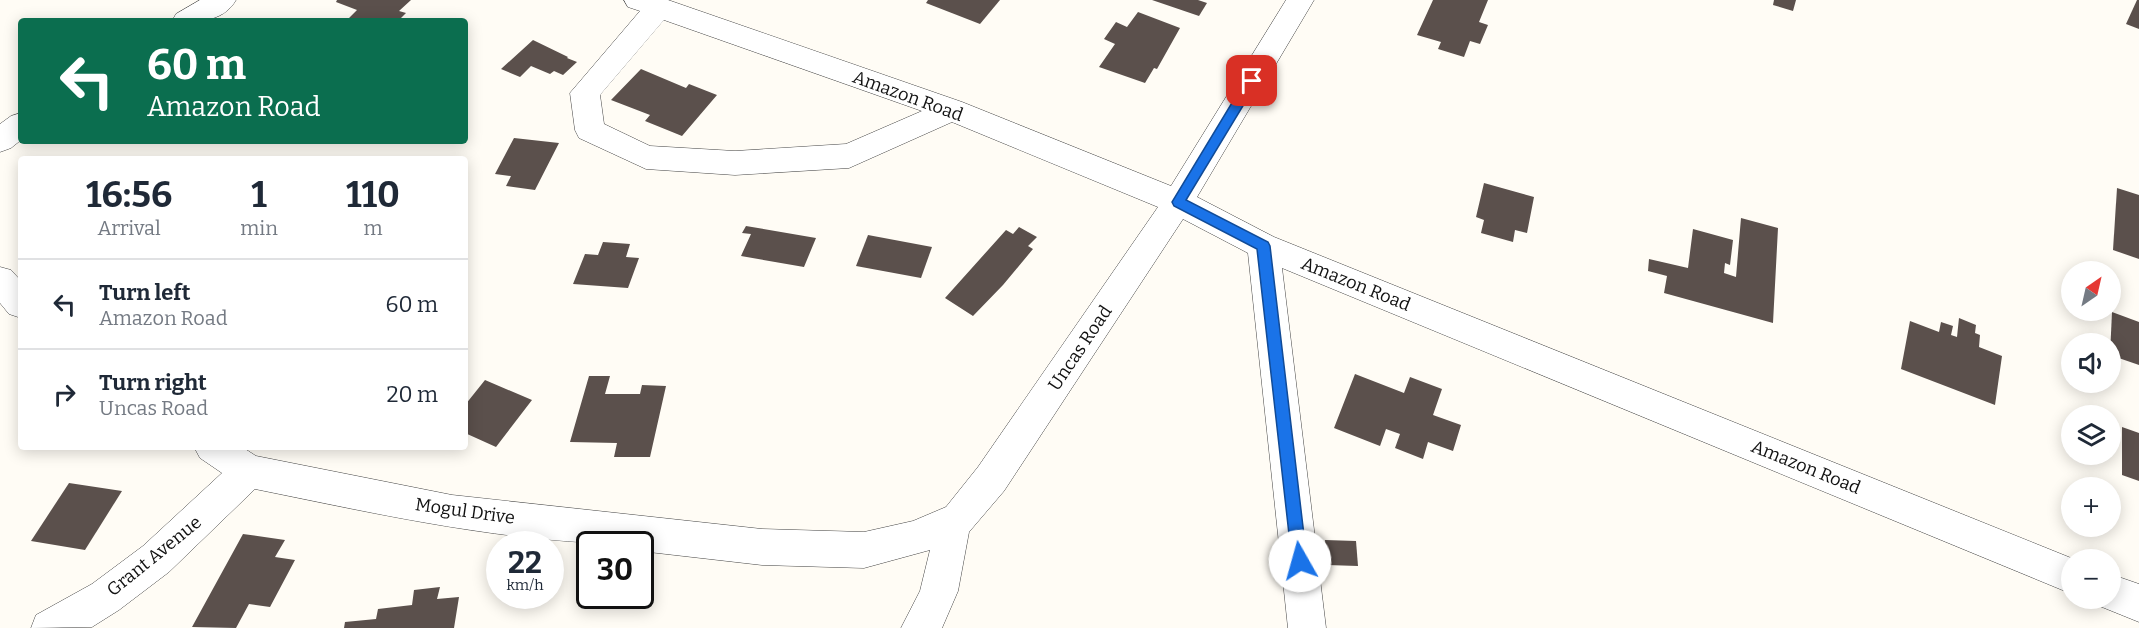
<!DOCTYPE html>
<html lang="en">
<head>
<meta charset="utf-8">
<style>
  body { margin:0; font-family:Bitter,serif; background:#f6f6f7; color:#1f2937; height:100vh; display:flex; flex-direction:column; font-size:22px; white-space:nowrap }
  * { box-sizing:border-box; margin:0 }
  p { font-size:20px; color:#747a83 }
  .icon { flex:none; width:33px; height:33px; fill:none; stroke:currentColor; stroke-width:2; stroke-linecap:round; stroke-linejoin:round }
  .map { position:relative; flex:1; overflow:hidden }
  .drawer { position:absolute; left:18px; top:156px; width:450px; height:294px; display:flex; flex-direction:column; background:#fff; border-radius:6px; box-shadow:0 3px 15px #0003 }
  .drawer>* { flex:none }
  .guide { position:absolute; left:18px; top:18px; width:450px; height:126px; border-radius:6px; box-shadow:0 3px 15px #0003; background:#0b6e4f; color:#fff; overflow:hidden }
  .needle { width:39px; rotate:34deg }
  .tools { position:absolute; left:2061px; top:261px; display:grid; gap:12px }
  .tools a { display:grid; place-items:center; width:60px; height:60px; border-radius:50%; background:#fff; box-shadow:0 3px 15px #0003; font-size:30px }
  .speed { position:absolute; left:486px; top:531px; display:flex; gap:12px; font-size:30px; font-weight:700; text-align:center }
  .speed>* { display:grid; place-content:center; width:78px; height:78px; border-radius:50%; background:#fff; box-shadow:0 3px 15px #0003; line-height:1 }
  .speed small { font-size:15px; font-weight:400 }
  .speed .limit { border:3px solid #111; border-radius:9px; background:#fff; color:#111 }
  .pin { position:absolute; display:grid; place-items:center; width:51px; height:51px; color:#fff; margin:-26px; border-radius:12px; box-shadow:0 3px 9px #0006 }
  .me { position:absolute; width:66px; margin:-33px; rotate:353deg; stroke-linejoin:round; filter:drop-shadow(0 0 4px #0008) }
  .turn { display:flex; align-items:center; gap:21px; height:126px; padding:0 30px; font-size:27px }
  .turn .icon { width:78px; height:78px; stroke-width:2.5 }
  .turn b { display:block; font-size:42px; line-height:51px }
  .eta { display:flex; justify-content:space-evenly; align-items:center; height:102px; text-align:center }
  .eta b { font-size:36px; font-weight:700; line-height:42px }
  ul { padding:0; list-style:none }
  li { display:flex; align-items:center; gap:18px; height:90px; padding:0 30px; border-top:2px solid #e0e1e3 }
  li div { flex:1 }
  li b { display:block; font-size:22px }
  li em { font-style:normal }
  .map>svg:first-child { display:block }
  .building { fill:#5b504c }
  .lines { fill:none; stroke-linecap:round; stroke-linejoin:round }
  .minor-casing { stroke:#444; stroke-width:1 }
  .minor { fill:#fff; fill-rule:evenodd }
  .route { fill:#1a73e8; stroke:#114b97; stroke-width:1.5 }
  .labels { text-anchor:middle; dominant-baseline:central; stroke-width:6; stroke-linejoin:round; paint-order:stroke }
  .street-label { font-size:18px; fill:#111; stroke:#fff }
</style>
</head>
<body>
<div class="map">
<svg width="2139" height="628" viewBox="0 0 2139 628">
  <rect width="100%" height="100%" fill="#fffcf5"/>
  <!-- building -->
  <g class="building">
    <polygon points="337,0 411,0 399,11 406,13 398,21 346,21 357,10 336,2"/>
    <polygon points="928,0 1000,0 980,24 926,3"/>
    <polygon points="1152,0 1198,0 1207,3 1199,16"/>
    <polygon points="1433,0 1488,0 1479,22 1488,25 1480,44 1470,41 1464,57 1438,49 1441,42 1417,35"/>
    <polygon points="1774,0 1796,0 1793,11 1773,5"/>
    <polygon points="2137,0 2139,0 2139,29 2126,24"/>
    <polygon points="1138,12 1180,28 1157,69 1154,68 1145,83 1099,67 1115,44 1104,39 1116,22 1127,27"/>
    <polygon points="533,40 568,57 567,58 577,62 563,75 554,71 550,74 531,66 520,77 501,69"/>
    <polygon points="641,69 686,88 689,84 717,95 682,136 645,121 650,115 611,100"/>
    <polygon points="514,138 559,143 535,190 506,186 511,176 495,174"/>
    <polygon points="1484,183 1534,197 1527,233 1515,230 1513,242 1481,233 1484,220 1476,217"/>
    <polygon points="2117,188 2139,195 2139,259 2113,250"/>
    <polygon points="1741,218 1778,228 1773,323 1664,293 1667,276 1648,271 1649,259 1688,268 1693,229 1733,240 1730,265 1725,263 1724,273 1736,277"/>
    <polygon points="746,226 816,238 804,267 741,256 751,234 742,233"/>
    <polygon points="1019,227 1037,237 1028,246 1033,249 1003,285 973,316 945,298 1006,230 1013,234"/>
    <polygon points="868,235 932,247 921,278 856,266"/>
    <polygon points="603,242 630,244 626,257 639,258 628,288 573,284 585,254 598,255"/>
    <polygon points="2112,312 2139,322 2139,365 2110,355"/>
    <polygon points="1959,318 1976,325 1975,333 1980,335 1979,347 2002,356 1995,405 1901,369 1910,321 1939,332 1941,322 1953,326 1951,335 1957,337"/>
    <polygon points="1355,374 1404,393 1410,377 1442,389 1433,415 1461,425 1453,451 1428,442 1423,459 1395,448 1400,434 1386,429 1380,446 1334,428"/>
    <polygon points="589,376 610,376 605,394 640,394 642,385 666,386 650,457 614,457 617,443 570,442"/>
    <polygon points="485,380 532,400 496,447 465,433 465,421 468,417 465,416 465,405"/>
    <polygon points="2122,427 2139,433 2139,481 2122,475"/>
    <polygon points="69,483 122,491 85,550 31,541"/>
    <polygon points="243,534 285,540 275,557 295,560 270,607 249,604 236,628 192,627"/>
    <polygon points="1325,540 1356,541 1358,566 1327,565"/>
    <polygon points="440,587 437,599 459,597 454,628 344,628 345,622 376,619 378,609 412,605 414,590"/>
  </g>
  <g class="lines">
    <!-- minor casing -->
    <g class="minor-casing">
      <g id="minor">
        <path d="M200,0H236C222,24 196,21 172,21L176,14Z"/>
        <path d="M624,0H668L962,102L1171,186L1286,0H1314L1197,197L1274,237L2076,560H2072V594L1282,268L1326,628H1288L1248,253L1183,219L1004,491L969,532L958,591L942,628H901L920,591L930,550L864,568L762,565L640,551V544C510,544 383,515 255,489L169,572L119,610L92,627L31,628L36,615L92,584L143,546L222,473L200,458L194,447H242L256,456L452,495L762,529L864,532L913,521L946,507L978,467L1158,207L952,122L849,168L735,175L646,169L579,138L575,130L570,93L640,11L628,7ZM664,20L922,111L846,144L735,151L650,146L604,124L600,95Z"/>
        <polygon points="21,113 21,140 11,148 0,152 0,124 11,116"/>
        <polygon points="0,267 11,270 21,281 21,318 9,314 0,303"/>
        <polygon points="2110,574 2139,584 2139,622 2097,605 2094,598 2110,598"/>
      </g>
    </g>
    <!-- minor -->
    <use href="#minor" class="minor"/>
  </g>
  <!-- route -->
  <polygon class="route" points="1252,77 1258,81 1186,200 1268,242 1270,246 1307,561 1305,566 1300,568 1294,566 1292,561 1257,249 1174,206 1172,202 1247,78"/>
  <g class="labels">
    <!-- street labels -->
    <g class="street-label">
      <text transform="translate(908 96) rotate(20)">Amazon Road</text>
      <text transform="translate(1356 284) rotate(22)">Amazon Road</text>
      <text transform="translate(1080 348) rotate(-56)">Uncas Road</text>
      <text transform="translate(1806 467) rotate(22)">Amazon Road</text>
      <text transform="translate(465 511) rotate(8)">Mogul Drive</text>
      <text transform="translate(154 556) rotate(-39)">Grant Avenue</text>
    </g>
  </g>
</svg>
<div class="tools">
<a><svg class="needle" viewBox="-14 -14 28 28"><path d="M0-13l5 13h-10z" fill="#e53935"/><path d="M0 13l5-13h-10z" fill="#747a83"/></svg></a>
<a><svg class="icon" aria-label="sound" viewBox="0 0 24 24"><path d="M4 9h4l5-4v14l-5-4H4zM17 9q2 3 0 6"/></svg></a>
<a><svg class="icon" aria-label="layers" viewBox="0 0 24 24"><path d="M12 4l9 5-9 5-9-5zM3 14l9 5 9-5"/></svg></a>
<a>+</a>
<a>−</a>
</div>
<div class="speed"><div>22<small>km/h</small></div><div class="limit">30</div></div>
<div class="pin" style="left:1252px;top:81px;background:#d93025"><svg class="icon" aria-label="arrive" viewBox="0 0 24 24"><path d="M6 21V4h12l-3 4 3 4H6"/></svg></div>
<svg class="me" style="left:1300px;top:561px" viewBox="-20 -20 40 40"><circle r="19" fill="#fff"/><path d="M0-13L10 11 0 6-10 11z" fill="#1a73e8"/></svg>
<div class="guide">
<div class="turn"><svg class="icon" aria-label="left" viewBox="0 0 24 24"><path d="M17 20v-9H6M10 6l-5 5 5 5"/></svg><div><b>60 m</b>Amazon Road</div></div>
</div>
<section class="drawer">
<div class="eta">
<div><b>16:56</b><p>Arrival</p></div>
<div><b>1</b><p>min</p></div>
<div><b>110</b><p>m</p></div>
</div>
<ul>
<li><svg class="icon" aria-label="left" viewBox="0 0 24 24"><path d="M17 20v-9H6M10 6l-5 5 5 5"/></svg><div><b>Turn left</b><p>Amazon Road</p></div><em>60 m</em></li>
<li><svg class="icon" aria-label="right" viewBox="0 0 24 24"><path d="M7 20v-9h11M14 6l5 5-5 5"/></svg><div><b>Turn right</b><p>Uncas Road</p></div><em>20 m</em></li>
</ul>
</section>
</div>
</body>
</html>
